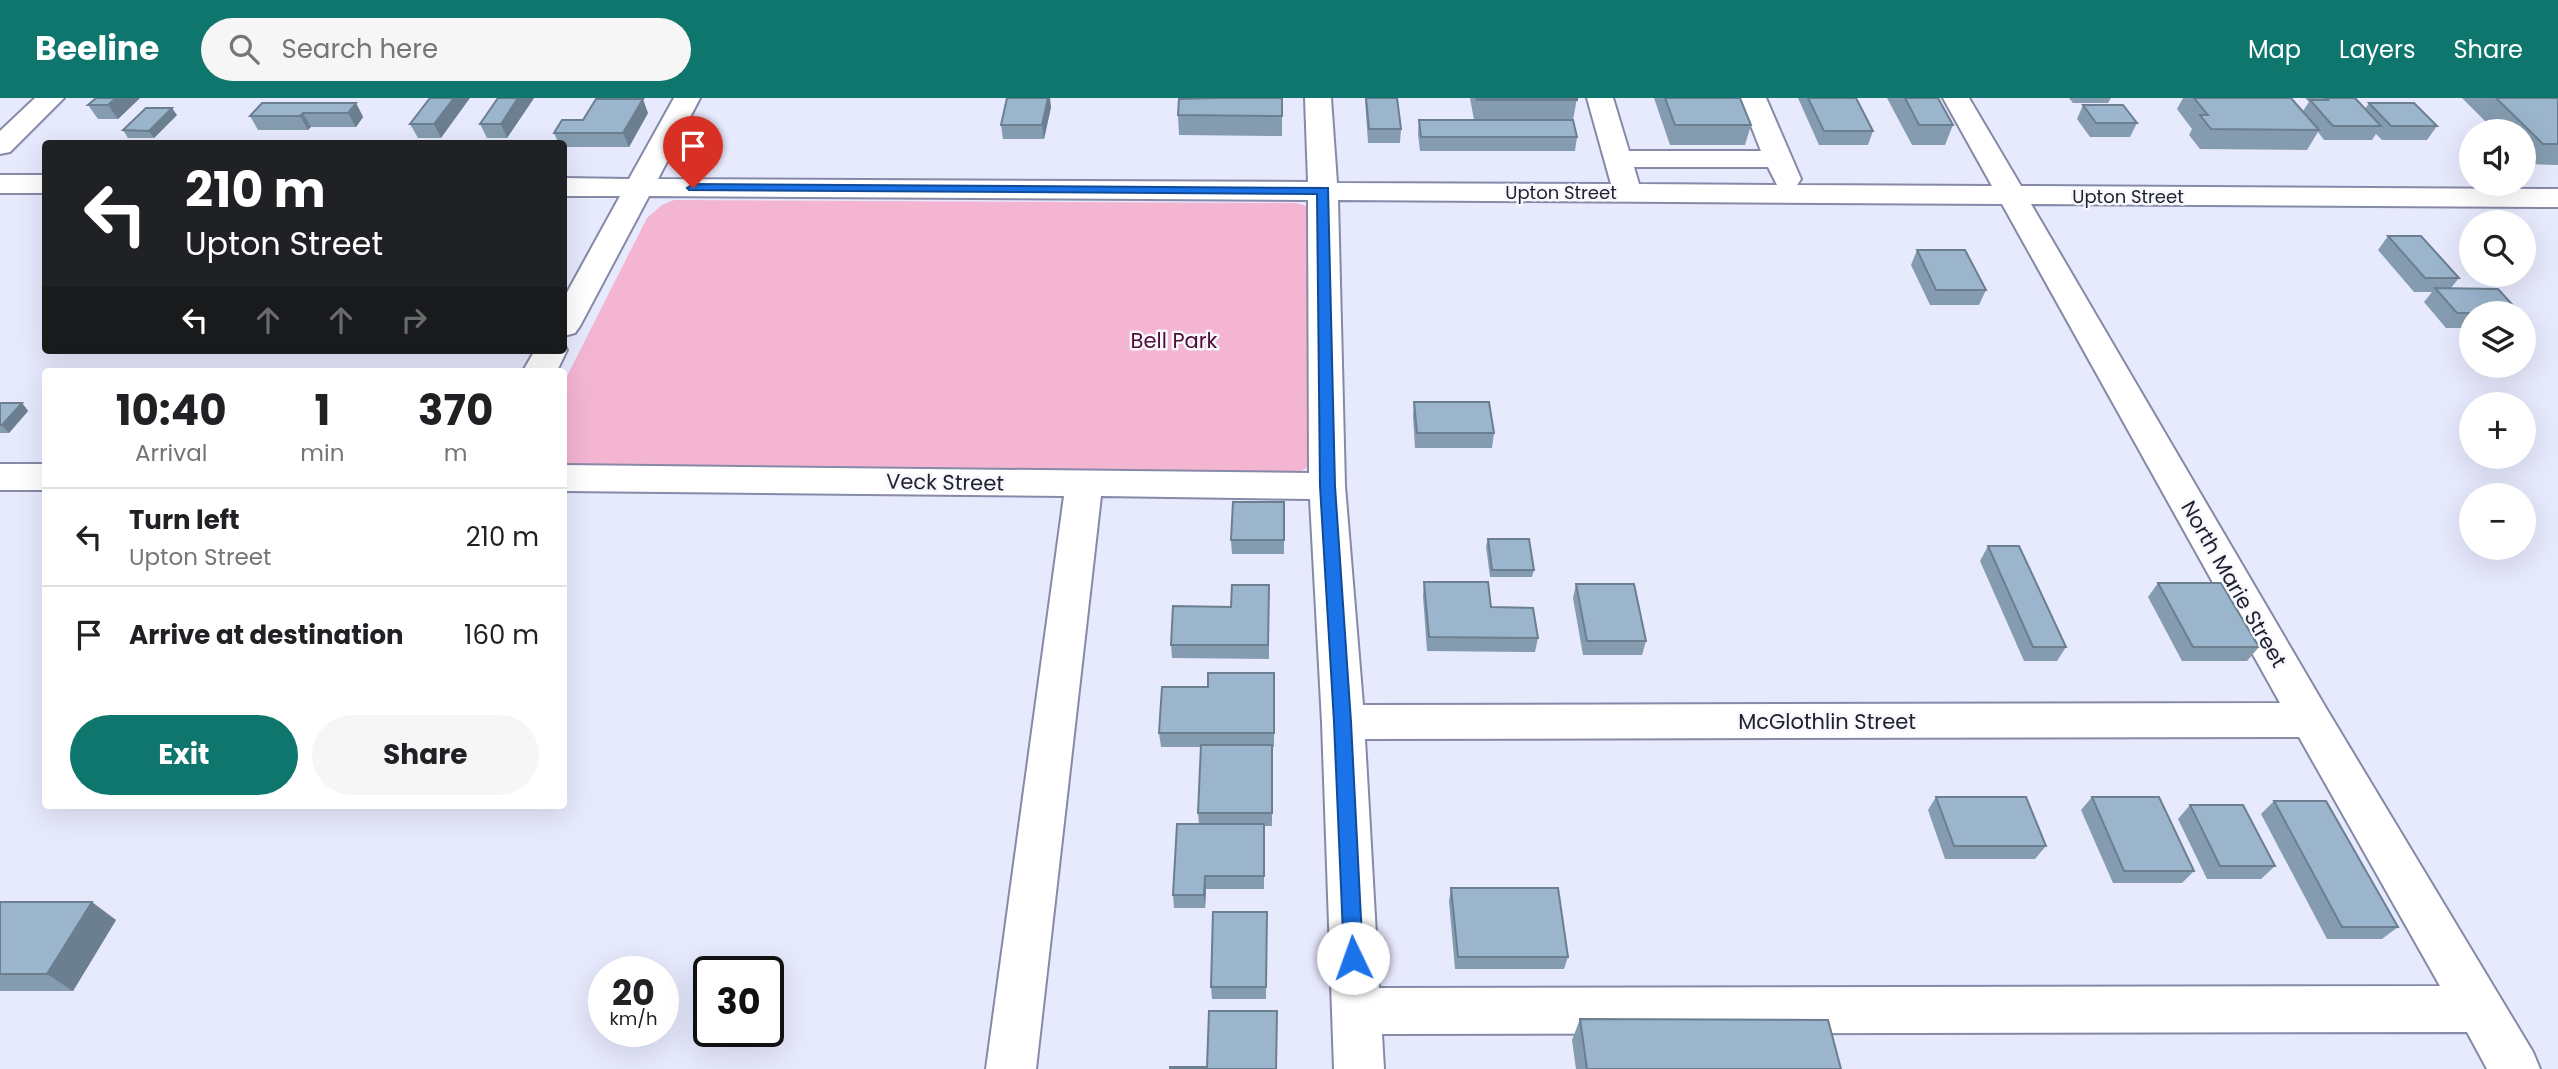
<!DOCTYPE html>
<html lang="en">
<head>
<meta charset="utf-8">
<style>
  body { margin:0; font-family:Poppins,sans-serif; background:#f6f6f6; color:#202124; height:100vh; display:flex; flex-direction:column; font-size:26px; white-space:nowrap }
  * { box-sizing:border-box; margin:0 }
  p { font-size:23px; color:#757577 }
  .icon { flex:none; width:38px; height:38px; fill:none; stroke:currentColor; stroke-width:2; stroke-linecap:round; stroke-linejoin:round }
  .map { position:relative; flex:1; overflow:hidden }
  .drawer { position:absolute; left:42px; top:270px; width:525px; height:441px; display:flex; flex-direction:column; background:#fff; border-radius:7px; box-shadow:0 7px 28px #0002 }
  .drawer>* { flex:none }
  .banner { position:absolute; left:42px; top:42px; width:525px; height:214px; border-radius:7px; box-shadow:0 7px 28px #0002; background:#202124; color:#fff; overflow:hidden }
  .buttons { position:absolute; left:2459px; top:21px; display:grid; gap:14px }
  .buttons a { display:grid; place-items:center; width:77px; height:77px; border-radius:50%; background:#fff; box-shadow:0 7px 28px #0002; font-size:35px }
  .speed { position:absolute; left:588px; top:858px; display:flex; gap:14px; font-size:35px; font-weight:700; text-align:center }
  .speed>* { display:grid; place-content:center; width:91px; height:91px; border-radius:50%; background:#fff; box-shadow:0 7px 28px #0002; line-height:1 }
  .speed small { font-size:18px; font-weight:400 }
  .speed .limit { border:4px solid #111; border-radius:10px; background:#fff; color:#111 }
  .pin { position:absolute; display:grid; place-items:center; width:60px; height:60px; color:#fff; margin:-72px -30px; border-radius:50% 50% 50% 0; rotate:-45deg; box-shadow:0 0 7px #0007 }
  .pin .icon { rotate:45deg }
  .me { position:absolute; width:77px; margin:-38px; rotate:357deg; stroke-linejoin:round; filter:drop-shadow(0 0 5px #0008) }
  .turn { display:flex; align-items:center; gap:24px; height:147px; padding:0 28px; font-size:32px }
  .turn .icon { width:91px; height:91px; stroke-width:2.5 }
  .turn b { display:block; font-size:49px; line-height:60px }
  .lanes { display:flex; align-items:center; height:66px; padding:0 28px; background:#0003; justify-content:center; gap:35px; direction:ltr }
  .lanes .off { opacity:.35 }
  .eta { display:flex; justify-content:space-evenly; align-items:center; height:119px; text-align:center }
  .eta b { font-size:42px; font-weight:700; line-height:49px }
  .primary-button { display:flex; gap:14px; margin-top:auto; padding:14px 28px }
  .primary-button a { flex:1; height:80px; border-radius:42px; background:#0f766e; color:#fff; font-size:28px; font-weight:700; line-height:80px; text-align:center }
  .primary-button a+a { background:#f6f6f6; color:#202124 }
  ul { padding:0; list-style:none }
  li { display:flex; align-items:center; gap:21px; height:98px; padding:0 28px; border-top:2px solid #e0e0e0 }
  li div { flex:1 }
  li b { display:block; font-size:26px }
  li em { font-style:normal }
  header { display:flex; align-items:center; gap:42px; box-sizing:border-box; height:98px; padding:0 35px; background:#0f766e; color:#fff }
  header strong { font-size:33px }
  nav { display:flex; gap:38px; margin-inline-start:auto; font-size:24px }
  .search { width:490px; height:63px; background:#f6f6f6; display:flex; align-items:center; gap:18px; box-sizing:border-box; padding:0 24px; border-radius:38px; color:#757577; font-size:26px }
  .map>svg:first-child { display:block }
  .green { fill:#f3b5d2 }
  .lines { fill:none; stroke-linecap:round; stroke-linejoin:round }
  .minor-casing { stroke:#8689a7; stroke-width:4 }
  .minor { fill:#fff; fill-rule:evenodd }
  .wall { fill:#859cb0 }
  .shaded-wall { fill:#6c7f90 }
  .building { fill:#9bb5cd; stroke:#6c7f90; stroke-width:2 }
  .route { fill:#1a73e8; stroke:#114b97; stroke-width:2 }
  .labels { text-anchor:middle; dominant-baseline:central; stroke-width:5; stroke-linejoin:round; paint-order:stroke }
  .far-street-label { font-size:18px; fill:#21222e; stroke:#f7f7fe }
  .park-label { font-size:21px; fill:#520c36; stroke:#f7f7fe }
  .street-label { font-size:21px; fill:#21222e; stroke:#f7f7fe }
</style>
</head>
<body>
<header>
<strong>Beeline</strong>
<div class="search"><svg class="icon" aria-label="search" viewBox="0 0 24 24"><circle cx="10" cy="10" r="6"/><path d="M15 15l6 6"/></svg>Search here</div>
<nav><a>Map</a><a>Layers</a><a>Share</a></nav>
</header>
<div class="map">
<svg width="2558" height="971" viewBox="0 0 2558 971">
  <rect width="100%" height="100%" fill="#e7e9fd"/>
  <!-- green -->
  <polygon class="green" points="674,102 1296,105 1306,108 1309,117 1314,365 1294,378 1279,380 564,369 564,284 647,120 662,107"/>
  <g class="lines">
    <!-- minor casing -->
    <g class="minor-casing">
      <g id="minor">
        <polygon points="35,0 64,0 10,54 0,56 0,33"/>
        <path d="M674,0H700L658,81L1308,84L1305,0H1331L1337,85L1611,86L1587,0H1613L1629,53H1761L1740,0H1766L1801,81L1797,87L1992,88L1943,0H1969L2021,88L2558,91V109L2031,106L2326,610L2533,954L2540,971H2487L2467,934L1382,936L1384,971H1334L1322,624L1310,401L1101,398L1036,971H986L1064,398L564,393V367L1309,375L1308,102L649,98L580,228L575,235L564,238V200L620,98H564V80L629,81ZM1634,69H1768L1777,87L1639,86ZM1338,102L2002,106L2280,605L1363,607L1345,388ZM2299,639L2440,888L1379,890L1365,641Z"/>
        <rect x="0" y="77" width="46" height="18"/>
        <polygon points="564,246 567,252 557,273 523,273 535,252 564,252"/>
        <rect x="0" y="366" width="46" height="26"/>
      </g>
    </g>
    <!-- minor -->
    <use href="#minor" class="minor"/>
  </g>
  <!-- wall -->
  <g class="wall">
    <polygon points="96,0 140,0 118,21 98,21 88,7"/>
    <polygon points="430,0 441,40 418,40 410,26"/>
    <polygon points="498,0 534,0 507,40 487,40 480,26"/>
    <polygon points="1282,0 1282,38 1179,37 1178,17"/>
    <polygon points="1365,0 1397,0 1401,31 1400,45 1368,45"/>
    <polygon points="1470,0 1577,0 1573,22 1577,39 1575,53 1420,53 1418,36 1419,22 1474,22"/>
    <polygon points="1654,0 1740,0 1751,27 1745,47 1670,47"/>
    <polygon points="1798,0 1856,0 1873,33 1868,47 1819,47"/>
    <polygon points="1887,0 1938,0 1953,27 1945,47 1912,47"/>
    <polygon points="2069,0 2111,0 2108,5 2073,5"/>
    <polygon points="2183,0 2291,0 2303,13 2309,4 2305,0 2355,0 2365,11 2369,5 2437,28 2427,42 2382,42 2376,36 2372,42 2324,42 2318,34 2307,52 2200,51 2189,37 2192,31 2177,11"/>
    <polygon points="2462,0 2558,0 2558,67 2528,66 2524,62 2524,33 2495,33"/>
    <polygon points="356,5 363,19 356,29 311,29 308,32 258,32 250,18"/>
    <polygon points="2083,7 2137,25 2130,39 2090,39 2077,21"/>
    <polygon points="1051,9 1044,41 1003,41 1001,27"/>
    <polygon points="648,15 629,49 564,49 564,46 559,46 554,35 583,22"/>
    <polygon points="177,17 154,40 128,40 123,32"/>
    <polygon points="2388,138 2459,180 2451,190 2471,215 2471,230 2446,230 2424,204 2432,194 2414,194 2378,152"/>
    <polygon points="1917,152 1986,192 1979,207 1930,207 1911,167"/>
    <polygon points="1414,304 1494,335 1492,350 1415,350 1413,318"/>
    <polygon points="0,305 22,305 28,313 9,335 0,335"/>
    <polygon points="1284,404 1284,456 1232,456 1231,442"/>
    <polygon points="1488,441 1534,472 1532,479 1490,479 1486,448"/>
    <polygon points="1988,448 2066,549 2057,563 2024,563 1980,463"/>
    <polygon points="1424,484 1491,509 1538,540 1535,554 1427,553 1423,498"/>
    <polygon points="2158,485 2259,549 2247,563 2182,563 2148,499"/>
    <polygon points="1576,486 1646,543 1642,557 1583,557 1573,500"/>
    <polygon points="1269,487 1269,561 1172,560 1171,547 1231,509"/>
    <polygon points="1274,575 1274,649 1272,649 1272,728 1264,728 1264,791 1206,791 1205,810 1174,810 1173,797 1199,726 1198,715 1201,649 1161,649 1159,635 1208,589"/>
    <polygon points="1936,699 2046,748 2035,761 1945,761 1928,712"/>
    <polygon points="2092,699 2194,773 2182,785 2113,785 2081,712"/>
    <polygon points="2274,703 2398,829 2382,841 2327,841 2261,716"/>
    <polygon points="2190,707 2275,768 2261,781 2207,781 2178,721"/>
    <polygon points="1451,790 1568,859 1564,871 1455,871 1449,803"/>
    <polygon points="0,804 116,822 73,893 0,893"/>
    <polygon points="1267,814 1266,901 1212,901 1211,889"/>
    <polygon points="1580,921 1841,971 1576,971 1572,942"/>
  </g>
  <!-- shaded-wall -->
  <g class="shaded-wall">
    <polygon points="116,0 140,0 118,21 108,7"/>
    <polygon points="454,0 470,0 441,40 434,26"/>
    <polygon points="518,0 534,0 507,40 501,26"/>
    <polygon points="1048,0 1050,0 1051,9 1044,41 1042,27"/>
    <polygon points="643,1 648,15 629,49 623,35"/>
    <polygon points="356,5 363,19 356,29 348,15"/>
    <polygon points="172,10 177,17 154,40 149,33"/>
    <polygon points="303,15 311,29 308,32 300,18"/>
    <polygon points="22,305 28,313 9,335 2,327"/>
    <polygon points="1205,778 1206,791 1205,810 1204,797"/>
    <polygon points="92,804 116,822 73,893 47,876"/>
  </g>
  <!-- building -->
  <g class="building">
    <polygon points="96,0 116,0 108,7 88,7"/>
    <polygon points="430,0 454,0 434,26 410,26"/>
    <polygon points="498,0 518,0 501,26 480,26"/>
    <polygon points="1007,0 1048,0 1042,27 1001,27"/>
    <polygon points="1216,0 1282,0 1282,18 1178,17 1179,1"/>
    <polygon points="1366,0 1397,0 1401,31 1369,31"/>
    <polygon points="1476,0 1577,0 1577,2 1477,2"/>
    <polygon points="1665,0 1740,0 1751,27 1675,27"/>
    <polygon points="1808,0 1856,0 1873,33 1824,33"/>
    <polygon points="1905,0 1938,0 1953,27 1919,27"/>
    <polygon points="2194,0 2291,0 2319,32 2211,31 2200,17 2208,17"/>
    <polygon points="2326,0 2355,0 2381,28 2333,28 2310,2 2328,2"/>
    <polygon points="2496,0 2558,0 2558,46 2543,46"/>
    <polygon points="596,1 643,1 623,35 554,35 562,22 583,22"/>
    <polygon points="262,5 356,5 348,15 303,15 300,18 250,18"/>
    <polygon points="2369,5 2414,5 2437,28 2391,28"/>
    <polygon points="2083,7 2123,7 2137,25 2096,25"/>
    <polygon points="146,10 172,10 149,33 123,32"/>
    <polygon points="1419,22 1573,22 1577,39 1421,39"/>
    <polygon points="2388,138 2421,138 2459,180 2425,180"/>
    <polygon points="1917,152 1965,152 1986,192 1936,192"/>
    <polygon points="2435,190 2498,191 2520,215 2457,215"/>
    <polygon points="1414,304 1489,304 1494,335 1417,335"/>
    <polygon points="0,305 22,305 2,327 0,327"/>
    <polygon points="1233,404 1284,404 1284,442 1231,442"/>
    <polygon points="1488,441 1529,441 1534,472 1492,472"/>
    <polygon points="1988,448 2019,448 2066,549 2033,549"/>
    <polygon points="1424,484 1488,484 1491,509 1533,510 1538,540 1429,539"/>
    <polygon points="2158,485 2221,485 2259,549 2193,549"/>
    <polygon points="1576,486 1634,486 1646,543 1587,543"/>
    <polygon points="1232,487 1269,487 1268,547 1171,547 1173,508 1231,509"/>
    <polygon points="1208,575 1274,575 1274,635 1159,635 1162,589 1208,589"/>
    <polygon points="1201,647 1272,647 1272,715 1198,715"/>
    <polygon points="1936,699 2026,699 2046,748 1954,748"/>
    <polygon points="2092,699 2159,699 2194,773 2124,773"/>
    <polygon points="2274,703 2326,703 2398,829 2342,829"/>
    <polygon points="2190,707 2243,707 2275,768 2220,768"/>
    <polygon points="1177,726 1264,726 1264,778 1205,778 1204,797 1173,797"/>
    <polygon points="1451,790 1558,790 1568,859 1458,859"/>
    <polygon points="0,804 92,804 47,876 0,876"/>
    <polygon points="1213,814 1267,814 1266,889 1211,889"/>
    <polygon points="1209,913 1277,913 1276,971 1170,971 1170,969 1207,969"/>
    <polygon points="1580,921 1828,922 1841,971 1587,971"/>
  </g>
  <!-- route -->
  <polygon class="route" points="693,86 1328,90 1335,388 1351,624 1363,860 1360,867 1353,869 1347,867 1344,860 1334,624 1320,388 1317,96 689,92 687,90"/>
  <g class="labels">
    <!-- far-street labels -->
    <g class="far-street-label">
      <text x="1561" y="94">Upton Street</text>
      <text x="2128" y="98">Upton Street</text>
    </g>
    <!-- park labels -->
    <g class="park-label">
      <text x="1174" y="242">Bell Park</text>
    </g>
    <!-- street labels -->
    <g class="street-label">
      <text transform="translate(945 384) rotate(1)">Veck Street</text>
      <text transform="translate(2234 486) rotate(60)">North Marie Street</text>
      <text x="1827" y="623">McGlothlin Street</text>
    </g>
  </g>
</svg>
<div class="buttons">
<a><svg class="icon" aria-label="sound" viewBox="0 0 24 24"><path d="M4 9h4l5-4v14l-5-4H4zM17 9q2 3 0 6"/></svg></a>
<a><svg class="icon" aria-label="search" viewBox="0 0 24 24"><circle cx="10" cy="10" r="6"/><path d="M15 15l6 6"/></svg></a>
<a><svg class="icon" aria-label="layers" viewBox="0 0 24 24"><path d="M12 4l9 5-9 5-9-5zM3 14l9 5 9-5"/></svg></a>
<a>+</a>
<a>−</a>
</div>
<div class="speed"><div>20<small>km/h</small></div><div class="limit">30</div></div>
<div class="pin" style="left:693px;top:90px;background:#d93025"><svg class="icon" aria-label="arrive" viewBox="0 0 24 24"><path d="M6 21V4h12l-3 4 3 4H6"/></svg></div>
<svg class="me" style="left:1353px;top:860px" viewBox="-20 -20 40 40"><circle r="19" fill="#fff"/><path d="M0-13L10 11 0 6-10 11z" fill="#1a73e8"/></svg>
<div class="banner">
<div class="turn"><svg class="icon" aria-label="left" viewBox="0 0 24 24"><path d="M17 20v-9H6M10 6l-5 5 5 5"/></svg><div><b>210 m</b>Upton Street</div></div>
<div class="lanes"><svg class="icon" aria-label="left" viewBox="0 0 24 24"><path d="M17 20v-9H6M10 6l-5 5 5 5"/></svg><svg class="icon off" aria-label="ahead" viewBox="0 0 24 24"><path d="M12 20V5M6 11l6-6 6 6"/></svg><svg class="icon off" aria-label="ahead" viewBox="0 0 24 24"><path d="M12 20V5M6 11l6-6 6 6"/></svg><svg class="icon off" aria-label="right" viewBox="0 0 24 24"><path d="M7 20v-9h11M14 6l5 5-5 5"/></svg></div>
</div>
<section class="drawer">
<div class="eta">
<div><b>10:40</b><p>Arrival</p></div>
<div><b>1</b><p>min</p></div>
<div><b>370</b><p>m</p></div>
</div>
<ul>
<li><svg class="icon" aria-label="left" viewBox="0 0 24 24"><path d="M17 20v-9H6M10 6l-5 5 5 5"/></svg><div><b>Turn left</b><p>Upton Street</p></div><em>210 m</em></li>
<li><svg class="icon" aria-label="arrive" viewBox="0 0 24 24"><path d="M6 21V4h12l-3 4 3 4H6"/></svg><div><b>Arrive at destination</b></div><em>160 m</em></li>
</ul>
<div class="primary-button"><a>Exit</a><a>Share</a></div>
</section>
</div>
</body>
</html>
